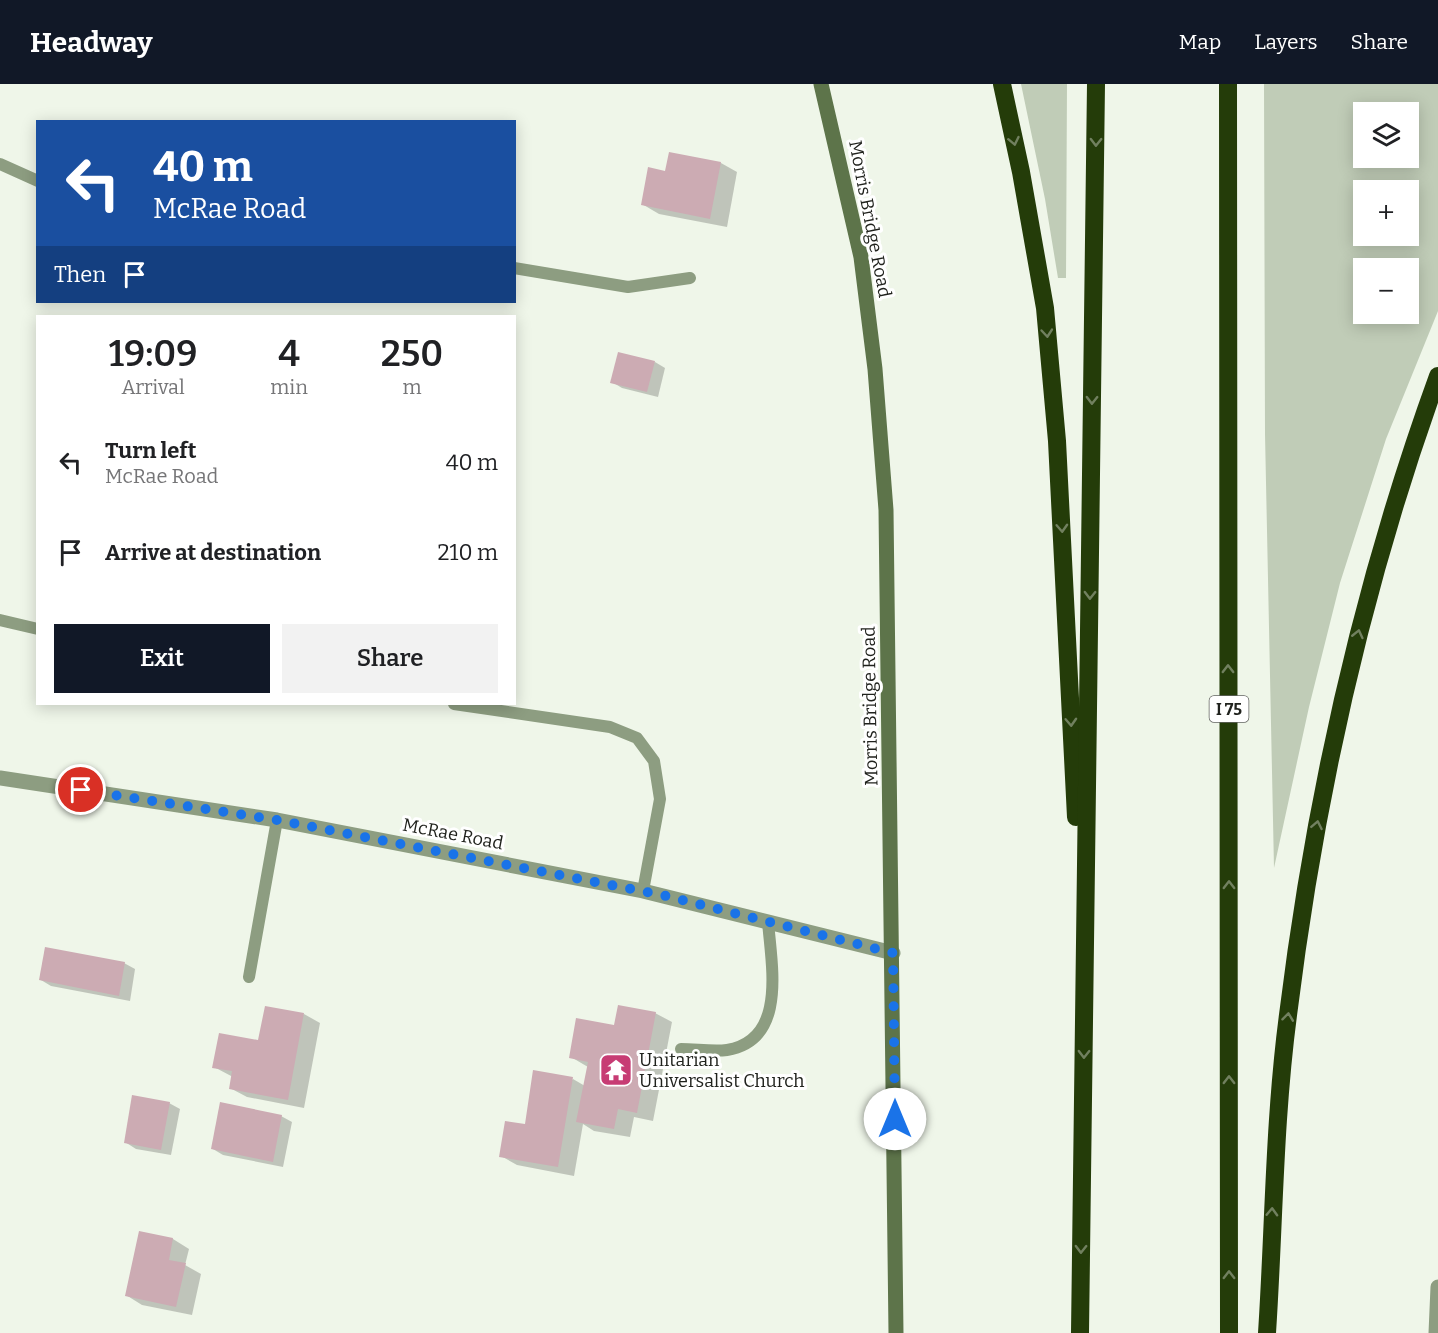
<!DOCTYPE html>
<html lang="en">
<head>
<meta charset="utf-8">
<style>
  body { margin:0; font-family:Bitter,serif; background:#f2f2f2; color:#202124; height:100vh; display:flex; flex-direction:column; font-size:22px; white-space:nowrap }
  * { box-sizing:border-box; margin:0 }
  p { font-size:20px; color:#757577 }
  .icon { flex:none; width:33px; height:33px; fill:none; stroke:currentColor; stroke-width:2; stroke-linecap:round; stroke-linejoin:round }
  .map { position:relative; flex:1; overflow:hidden }
  .side { position:absolute; left:36px; top:231px; width:480px; height:390px; display:flex; flex-direction:column; background:#fff; border-radius:0px; box-shadow:0 3px 15px #0003 }
  .side>* { flex:none }
  .banner { position:absolute; left:36px; top:36px; width:480px; height:183px; border-radius:0px; box-shadow:0 3px 15px #0003; background:#1a4fa0; color:#fff; overflow:hidden }
  .controls { position:absolute; left:1353px; top:18px; display:grid; gap:12px }
  .controls a { display:grid; place-items:center; width:66px; height:66px; border-radius:0px; background:#fff; box-shadow:0 3px 15px #0003; font-size:30px }
  .pin { position:absolute; display:grid; place-items:center; width:51px; height:51px; color:#fff; margin:-26px; border:3px solid #fff; border-radius:50%; box-shadow:0 2px 6px #0007 }
  .me { position:absolute; width:66px; margin:-33px; rotate:0deg; stroke-linejoin:round; filter:drop-shadow(0 0 4px #0008) }
  .turn { display:flex; align-items:center; gap:21px; height:126px; padding:0 18px; font-size:27px }
  .turn .icon { width:78px; height:78px; stroke-width:2.5 }
  .turn b { display:block; font-size:42px; line-height:51px }
  .then { display:flex; align-items:center; height:57px; padding:0 18px; background:#0003; gap:12px; font-size:22px }
  .eta { display:flex; justify-content:space-evenly; align-items:center; height:102px; text-align:center }
  .eta b { font-size:36px; font-weight:600; line-height:42px }
  .action { display:flex; gap:12px; margin-top:auto; padding:12px 18px }
  .action a { flex:1; height:69px; border-radius:0px; background:#111827; color:#fff; font-size:24px; font-weight:600; line-height:69px; text-align:center }
  .action a+a { background:#f2f2f2; color:#202124 }
  ul { padding:0; list-style:none }
  li { display:flex; align-items:center; gap:18px; height:90px; padding:0 18px }
  li div { flex:1 }
  li b { display:block; font-size:22px }
  li em { font-style:normal }
  header { display:flex; align-items:center; gap:36px; box-sizing:border-box; height:84px; padding:0 30px; background:#111827; color:#fff }
  header strong { font-size:28px }
  nav { display:flex; gap:33px; margin-inline-start:auto; font-size:21px }
  .map>svg:first-child { display:block }
  .green { fill:#c0ccb7; fill-rule:evenodd }
  .shadow { fill:#0003 }
  .building { fill:#ccabb3 }
  .lines { fill:none; stroke-linecap:round; stroke-linejoin:round }
  .lane { stroke:#8d9d81; stroke-width:12 }
  .street { stroke:#8d9d81; stroke-width:15 }
  .secondary { stroke:#5d744a; stroke-width:15 }
  .highway { stroke:#243c09; stroke-width:18 }
  .oneway { stroke:#71805f }
  .route { stroke:#1a73e8; stroke-width:10; stroke-dasharray:0 18 }
  .labels { text-anchor:middle; dominant-baseline:central; stroke-width:6; stroke-linejoin:round; paint-order:stroke }
  .shield { fill:#fff; stroke:#636461; stroke-width:1.5 }
  .shield-label { font-size:16px; font-weight:bold; fill:#20221d }
  .street-label { font-size:18px; fill:#20221d; stroke:#fff }
  .poi-label { font-size:18px; fill:#20221d; stroke:#fff; text-anchor:start }
</style>
</head>
<body>
<header>
<strong>Headway</strong>
<nav><a>Map</a><a>Layers</a><a>Share</a></nav>
</header>
<div class="map">
<svg width="1438" height="1249" viewBox="0 0 1438 1249">
  <rect width="100%" height="100%" fill="#eff6e9"/>
  <!-- green -->
  <g class="green">
    <polygon points="1021,0 1067,0 1066,194 1058,194 1045,115"/>
    <path d="M1264,0H1438V227L1386,355L1340,499L1309,623L1274,784L1265,350ZM1364,28H1408V74H1364ZM1364,106H1408V152H1364ZM1364,184H1408V230H1364Z"/>
  </g>
  <!-- shadow -->
  <g class="shadow">
    <polygon points="721,79 737,88 727,143 659,130 642,120 667,88"/>
    <polygon points="655,278 665,284 658,313 622,304 612,298"/>
    <polygon points="124,879 135,885 130,917 51,902 41,896"/>
    <polygon points="655,929 672,938 653,1037 634,1033 630,1053 594,1047 583,1040 574,1092 517,1081 501,1072 573,995 585,1002 588,983 571,973 616,943"/>
    <polygon points="304,930 320,939 304,1024 247,1013 230,1004 233,993 214,983"/>
    <polygon points="169,1019 180,1025 171,1071 136,1065 125,1058"/>
    <polygon points="281,1032 292,1038 283,1083 223,1071 213,1065"/>
    <polygon points="140,1148 173,1155 189,1165 185,1181 201,1190 192,1231 142,1221 126,1211"/>
  </g>
  <!-- building -->
  <g class="building">
    <polygon points="669,68 721,78 710,135 641,121 648,83 665,87"/>
    <polygon points="618,268 655,277 647,308 610,299"/>
    <polygon points="45,863 125,878 119,912 39,896"/>
    <polygon points="618,921 656,928 637,1029 618,1025 614,1045 576,1038 588,978 569,974 576,934 614,941"/>
    <polygon points="265,922 304,929 288,1016 229,1005 232,987 212,984 219,949 258,956"/>
    <polygon points="533,986 573,993 558,1083 499,1073 505,1037 525,1040"/>
    <polygon points="132,1011 170,1018 161,1066 124,1059"/>
    <polygon points="220,1018 282,1031 273,1078 211,1065"/>
    <polygon points="139,1147 173,1154 169,1176 186,1179 176,1223 125,1212"/>
  </g>
  <g class="lines">
    <!-- lane -->
    <g class="lane">
      <polyline points="0,80 38,97"/>
      <polyline points="514,184 628,203 690,194"/>
      <polyline points="0,536 38,545"/>
      <polyline points="454,620 610,643 637,654 654,677 660,715 643,807"/>
      <polyline points="249,893 277,736"/>
      <path d="M681,965C696,965 713,968 727,966C788,956 771,880 768,837"/>
    </g>
    <!-- street -->
    <g class="street">
      <polyline points="0,694 277,736 643,807 893,869"/>
      <polyline points="1436,1249 1438,1203"/>
    </g>
    <!-- secondary -->
    <polyline class="secondary" points="821,0 861,173 875,285 886,426 896,1249"/>
    <!-- highway -->
    <g class="highway">
      <polyline points="1002,0 1021,88 1045,224 1057,357 1076,733"/>
      <polyline points="1228,0 1229,1249"/>
      <polyline points="1080,1249 1096,0"/>
      <path d="M1267,1249C1274,1143 1274,1037 1288,931C1315,713 1363,498 1438,292"/>
    </g>
  </g>
  <!-- one-way arrows -->
  <defs><path id="oneway-chevron" d="M-2-3.5L2.5 0L-2 3.5" fill="none" stroke-width="1.6" stroke-linecap="round" stroke-linejoin="round" transform="scale(1.5)"/></defs>
  <g class="oneway">
    <use href="#oneway-chevron" transform="translate(1014 57) rotate(78)"/>
    <use href="#oneway-chevron" transform="translate(1096 58) rotate(91)"/>
    <use href="#oneway-chevron" transform="translate(1047 249) rotate(85)"/>
    <use href="#oneway-chevron" transform="translate(1092 316) rotate(91)"/>
    <use href="#oneway-chevron" transform="translate(1062 444) rotate(87)"/>
    <use href="#oneway-chevron" transform="translate(1090 511) rotate(91)"/>
    <use href="#oneway-chevron" transform="translate(1358 550) rotate(-77)"/>
    <use href="#oneway-chevron" transform="translate(1228 585) rotate(-90)"/>
    <use href="#oneway-chevron" transform="translate(1071 638) rotate(87)"/>
    <use href="#oneway-chevron" transform="translate(1317 741) rotate(-79)"/>
    <use href="#oneway-chevron" transform="translate(1229 801) rotate(-90)"/>
    <use href="#oneway-chevron" transform="translate(1288 933) rotate(-83)"/>
    <use href="#oneway-chevron" transform="translate(1084 970) rotate(91)"/>
    <use href="#oneway-chevron" transform="translate(1229 996) rotate(-90)"/>
    <use href="#oneway-chevron" transform="translate(1272 1128) rotate(-88)"/>
    <use href="#oneway-chevron" transform="translate(1081 1165) rotate(91)"/>
    <use href="#oneway-chevron" transform="translate(1229 1191) rotate(-90)"/>
  </g>
  <g class="lines">
    <!-- route -->
    <polyline class="route" points="81,706 277,736 662,811 893,869 895,1035"/>
  </g>
  <!-- icons -->
  <defs>
    <g id="temple-square" transform="scale(1.725)"><rect x="-9" y="-9" width="18" height="18" rx="4" fill="#c73c74" stroke="#fff"/><path d="M0-6L5-2H3V0L6.5 2.5H4V6H1.5V3h-3V6H-4V2.5H-6.5L-3 0V-2H-5Z" fill="#fff"/></g>
  </defs>
  <g fill-rule="evenodd">
    <use href="#temple-square" x="616" y="986"/>
  </g>
  <g class="labels">
    <!-- shield labels -->
    <rect class="shield" x="1209.5" y="612" width="39" height="26" rx="4.5"/>
    <g class="shield-label">
      <text x="1229" y="625">I 75</text>
    </g>
    <!-- street labels -->
    <g class="street-label">
      <text transform="translate(870 135) rotate(79)">Morris Bridge Road</text>
      <text transform="translate(870 622) rotate(-91)">Morris Bridge Road</text>
      <text transform="translate(453 750) rotate(11)">McRae Road</text>
    </g>
    <!-- poi labels -->
    <g class="poi-label">
      <text x="639" y="976">Unitarian<tspan x="639" dy="21">Universalist Church</tspan></text>
    </g>
  </g>
</svg>
<div class="controls">
<a><svg class="icon" aria-label="layers" viewBox="0 0 24 24"><path d="M12 4l9 5-9 5-9-5zM3 14l9 5 9-5"/></svg></a>
<a>+</a>
<a>−</a>
</div>
<div class="pin" style="left:81px;top:706px;background:#d93025"><svg class="icon" aria-label="arrive" viewBox="0 0 24 24"><path d="M6 21V4h12l-3 4 3 4H6"/></svg></div>
<svg class="me" style="left:895px;top:1035px" viewBox="-20 -20 40 40"><circle r="19" fill="#fff"/><path d="M0-13L10 11 0 6-10 11z" fill="#1a73e8"/></svg>
<div class="banner">
<div class="turn"><svg class="icon" aria-label="left" viewBox="0 0 24 24"><path d="M17 20v-9H6M10 6l-5 5 5 5"/></svg><div><b>40 m</b>McRae Road</div></div>
<div class="then">Then<svg class="icon" aria-label="arrive" viewBox="0 0 24 24"><path d="M6 21V4h12l-3 4 3 4H6"/></svg></div>
</div>
<section class="side">
<div class="eta">
<div><b>19:09</b><p>Arrival</p></div>
<div><b>4</b><p>min</p></div>
<div><b>250</b><p>m</p></div>
</div>
<ul>
<li><svg class="icon" aria-label="left" viewBox="0 0 24 24"><path d="M17 20v-9H6M10 6l-5 5 5 5"/></svg><div><b>Turn left</b><p>McRae Road</p></div><em>40 m</em></li>
<li><svg class="icon" aria-label="arrive" viewBox="0 0 24 24"><path d="M6 21V4h12l-3 4 3 4H6"/></svg><div><b>Arrive at destination</b></div><em>210 m</em></li>
</ul>
<div class="action"><a>Exit</a><a>Share</a></div>
</section>
</div>
</body>
</html>
